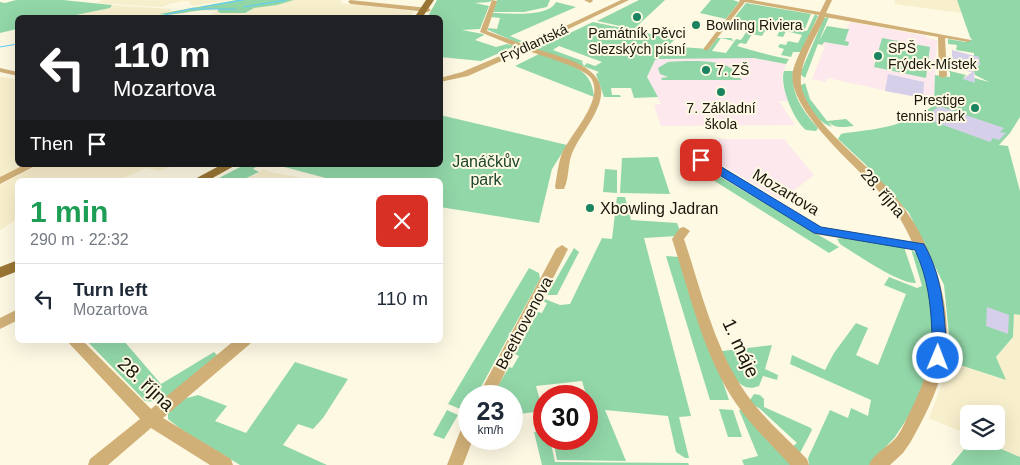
<!DOCTYPE html>
<html lang="en">
<head>
<meta charset="utf-8">
<style>
  body { margin:0; font-family:Arial,sans-serif; background:#f6f6f7; color:#1f2937; height:100vh; display:flex; flex-direction:column; font-size:19px; white-space:nowrap }
  * { box-sizing:border-box; margin:0 }
  p { font-size:16px; color:#747a83 }
  .icon { flex:none; width:28px; height:28px; fill:none; stroke:currentColor; stroke-width:2; stroke-linecap:round; stroke-linejoin:round }
  .map { position:relative; flex:1; overflow:hidden }
  .drawer { position:absolute; left:15px; top:178px; width:428px; height:165px; display:flex; flex-direction:column; background:#fff; border-radius:8px; box-shadow:0 5px 20px #0002 }
  .drawer>* { flex:none }
  .top-card { position:absolute; left:15px; top:15px; width:428px; height:152px; border-radius:8px; box-shadow:0 5px 20px #0002; background:#202124; color:#fff; overflow:hidden }
  .controls { position:absolute; left:960px; top:405px; display:grid; gap:10px }
  .controls a { display:grid; place-items:center; width:45px; height:45px; border-radius:8px; background:#fff; box-shadow:0 5px 20px #0002; font-size:25px }
  .speed { position:absolute; left:458px; top:385px; display:flex; gap:10px; font-size:25px; font-weight:700; text-align:center }
  .speed>* { display:grid; place-content:center; width:65px; height:65px; border-radius:50%; background:#fff; box-shadow:0 5px 20px #0002; line-height:1 }
  .speed small { font-size:12px; font-weight:400 }
  .speed .limit { border:8px solid #d22; background:#fff; color:#111 }
  .pin { position:absolute; display:grid; place-items:center; width:42px; height:42px; color:#fff; margin:-21px; border-radius:10px; box-shadow:0 2px 8px #0006 }
  .me { position:absolute; width:55px; margin:-28px; rotate:1deg; stroke-linejoin:round; filter:drop-shadow(0 0 4px #0008) }
  .turn { display:flex; align-items:center; gap:18px; height:105px; padding:0 15px; font-size:22px }
  .turn .icon { width:65px; height:65px; stroke-width:2.5 }
  .turn b { display:block; font-size:35px; line-height:42px }
  .then { display:flex; align-items:center; height:48px; padding:0 15px; background:#0003; gap:10px; font-size:19px }
  .round { display:grid; place-items:center; flex:none; width:52px; height:52px; border-radius:8px; background:#f6f6f7 }
  .head { display:flex; align-items:center; justify-content:space-between; height:85px; padding:0 15px }
  h1 { font-size:30px; font-weight:700; line-height:38px; color:#1e9e55 }
  ul { padding:0; list-style:none }
  li { display:flex; align-items:center; gap:15px; height:70px; padding:0 15px; border-top:1px solid #e0e1e3 }
  li div { flex:1 }
  li b { display:block; font-size:19px }
  li em { font-style:normal }
  .map>svg:first-child { display:block }
  .built { fill:#f8efcd }
  .education { fill:#fde8ed }
  .green { fill:#92d7a8; fill-rule:evenodd }
  .lines { fill:none; stroke-linecap:round; stroke-linejoin:round }
  .stream { stroke:#5dcdff; stroke-width:1 }
  .building { fill:#d6cfe9 }
  .minor { fill:#d1b078; fill-rule:evenodd }
  .major { fill:#9a7635; fill-rule:evenodd }
  .route { fill:#1a73e8; stroke:#114b97 }
  .poi-dot { fill:#1a835f; stroke:#fef9e3; stroke-width:2 }
  .labels { text-anchor:middle; dominant-baseline:central; stroke-width:4; stroke-linejoin:round; paint-order:stroke }
  .far-poi-label { font-size:14px; fill:#19170d; stroke:#fef9e3; text-anchor:start }
  .far-street-label { font-size:14px; fill:#19170d; stroke:#fef9e3 }
  .park-label { font-size:16px; fill:#1e452d; stroke:#fef9e3 }
  .street-label { font-size:16px; fill:#19170d; stroke:#fef9e3 }
  .poi-label { font-size:16px; fill:#19170d; stroke:#fef9e3; text-anchor:start }
  .near-street-label { font-size:19px; fill:#19170d; stroke:#fef9e3 }
</style>
</head>
<body>
<div class="map">
<svg width="1020" height="465" viewBox="0 0 1020 465">
  <rect width="100%" height="100%" fill="#fef9e3"/>
  <!-- built -->
  <g class="built">
    <polygon points="103,0 230,0 192,6 189,1 186,1 171,3 163,7 97,3"/>
    <polygon points="249,0 342,0 340,3 414,11 409,18 205,18 217,11 188,11"/>
    <polygon points="895,0 957,0 962,13 894,4"/>
    <polygon points="112,5 169,9 172,11 150,17 67,18 109,8"/>
    <polygon points="0,77 17,79 18,165 23,165 0,177"/>
    <polygon points="38,165 174,165 160,171 146,168 119,180 18,180 17,219 0,230 0,185"/>
    <polygon points="263,169 270,172 313,180 242,180 249,175 254,176"/>
    <polygon points="1014,313 1020,315 1020,457 983,441 996,441 996,414 969,414 969,435 929,418 941,387 946,360 1005,380 996,357 1013,338"/>
  </g>
  <!-- education -->
  <g class="education">
    <polygon points="851,22 927,36 927,38 937,40 934,101 828,78 826,82 812,79 825,46 822,45 823,41 848,46 845,42 849,29 846,29"/>
    <polygon points="666,58 754,58 786,64 782,76 783,86 789,101 779,101 795,125 661,126 654,105 661,104 653,87 651,87 647,77 655,60"/>
    <polygon points="690,139 784,139 814,175 792,192 779,199 693,148"/>
  </g>
  <!-- green -->
  <g class="green">
    <polygon points="16,0 63,0 112,5 110,8 67,17 18,18 17,29 0,33 0,2 5,3"/>
    <path d="M236,0H294L277,5L254,8L245,13H221L218,12V9C202,8 171,17 159,14Z"/>
    <polygon points="437,0 493,0 489,2 475,3 489,6 480,29 462,30 483,34 484,35 475,40 496,47 507,44 515,46 481,61 440,57 440,18 427,18"/>
    <polygon points="497,0 550,0 547,7 524,12 493,12"/>
    <polygon points="639,0 665,0 634,29 597,21"/>
    <polygon points="711,0 733,0 739,2 726,19 700,13"/>
    <path d="M957,0H1020V117L1010,133L999,145L1008,146L1020,191V315L1014,314L1013,337L996,357L1006,380L957,364L958,358L946,351L949,335L944,285L909,213L865,164L838,139L841,134L845,133C880,129 911,125 938,102L934,101L935,75L950,77V72L946,70L966,75L962,80L967,76L989,82L975,75L972,64L979,66V57L974,56V53L956,50L957,45L948,44V39L966,42V40H972L970,37Z"/>
    <path d="M556,2L576,7L510,36L522,41L518,43L488,30L487,28L497,29L500,18L491,17L492,13C508,13 548,18 556,2Z"/>
    <path d="M746,3L811,14L804,31H807L815,14L818,16L801,52H793L791,57L781,55L784,49L778,47L780,44L786,45L788,41L798,43L802,35L786,31L783,37L777,36L782,26L769,24L762,36L752,34L746,44L740,43L737,46C755,51 770,56 789,59L786,64L754,58L658,59L655,60L647,77L658,97L634,98L631,88H611L612,95H620L621,97H604L596,74L599,72L536,49L593,22L675,39L667,47L675,50L680,47L709,49L717,38H731L734,41L721,38L712,51L726,53L736,39L741,40L751,25L735,17ZM559,46L602,62L595,66L587,63L584,66L582,62L583,61L553,50Z"/>
    <polygon points="829,17 819,41 827,26 846,29 849,29 845,41 849,42 848,46 824,42 822,45 818,44 805,78 800,74 824,18"/>
    <polygon points="882,38 930,47 926,78 874,67"/>
    <path d="M539,54C564,63 592,65 594,97L515,66Z"/>
    <path d="M668,62C683,61 730,58 736,74L733,78H740L742,80H662L661,78L668,77L660,74L658,68Z"/>
    <path d="M784,71H793C791,95 803,111 818,128L816,131L806,130C794,121 779,85 784,71Z"/>
    <path d="M805,83L810,99L827,121L846,119L854,126C843,127 836,129 828,122L832,127C814,121 806,102 800,86Z"/>
    <polygon points="440,115 567,145 552,169 539,223 440,207 440,180 333,180 277,165 440,165"/>
    <polygon points="658,157 670,194 620,193 622,158"/>
    <polygon points="244,165 259,165 253,169 259,172 242,180 215,180"/>
    <polygon points="605,169 617,170 617,193 603,192"/>
    <polygon points="712,172 839,247 829,253 705,175"/>
    <polygon points="617,197 625,197 631,220 677,223 680,231 677,236 644,238 691,416 679,417 689,458 685,458 676,452 668,416 605,410 626,461 557,460 553,439 586,439 586,409 590,408 582,381 536,386 543,411 511,415 511,396 498,396 496,389 509,367 512,368 519,356 515,354 538,312 542,313 547,303 544,302 545,299 560,305 570,304 602,238 612,239"/>
    <path d="M842,238L904,247L916,283C899,284 856,254 840,244L837,239Z"/>
    <polygon points="574,248 579,252 557,295 547,295"/>
    <polygon points="911,249 920,257 930,287 935,334 932,354 918,400 906,420 895,437 869,465 809,465 808,458 830,410 848,418 851,408 868,416 871,400 790,364 792,355 825,370 834,353 856,323 868,328 856,355 878,365 906,294 884,285 889,277 917,288 922,286"/>
    <polygon points="666,256 680,257 729,400 710,400"/>
    <polygon points="529,268 539,273 540,279 476,396 469,396 468,412 448,404"/>
    <path d="M86,340H123L161,384L214,352L218,356C200,370 169,406 145,401Z"/>
    <path d="M772,345L765,369L778,375L777,380L763,376L759,386C737,395 729,367 722,351Z"/>
    <polygon points="295,362 348,379 323,418 313,429 298,424 283,445 327,465 240,465 182,430 168,419 168,414 176,401 198,395 227,406 215,421 246,433"/>
    <polygon points="754,394 760,395 764,399 764,407 811,428 812,430 800,453 792,447 797,443 759,408 753,405 750,400"/>
    <polygon points="719,409 733,410 742,437 728,437"/>
    <polygon points="447,410 458,415 444,439 433,435"/>
    <polygon points="739,410 746,410 793,465 744,465 742,460 758,456"/>
    <polygon points="544,430 544,439 550,439 555,462 688,463 689,465 542,465 534,432"/>
    <polygon points="971,441 983,441 1020,457 1020,465 951,465"/>
  </g>
  <g class="lines">
    <!-- stream -->
    <g class="stream">
      <polyline points="202,7 243,0"/>
      <polyline points="244,7 286,0"/>
      <polyline points="193,9 236,9"/>
      <polyline points="152,18 194,8"/>
      <polyline points="0,47 18,44"/>
    </g>
  </g>
  <!-- building -->
  <g class="building">
    <polygon points="952,50 979,57 980,65 973,64 975,83 963,79 972,72 952,69"/>
    <polygon points="888,74 924,82 923,98 885,91"/>
    <polygon points="939,106 1004,128 1000,132 1006,133 999,140 993,138 990,142 924,118"/>
    <polygon points="987,307 1009,315 1008,334 986,326"/>
  </g>
  <g class="lines">
    <!-- minor -->
    <g class="minor">
      <polygon points="350,0 428,8 431,10 428,12 351,4 348,2"/>
      <path d="M492,0L497,1L487,31L525,45L621,0H629L531,47C561,58 617,66 597,109C591,123 581,135 574,149C567,161 570,177 564,189H556L555,187C557,176 558,164 562,153C570,135 607,97 590,77C580,66 541,56 526,50L468,76L440,82V78L462,72L519,48L480,32Z"/>
      <polygon points="584,0 592,0 593,1 590,3"/>
      <path d="M739,0H752L820,12L826,0H832L826,13L971,40L968,42L945,38L947,76L943,78L939,76L938,37L825,17C816,37 799,62 801,84C804,109 837,139 855,156C867,168 881,180 893,194C931,238 957,308 943,367C937,393 923,420 910,443L903,453L890,465H869C874,452 890,447 898,435C903,428 906,419 910,412C940,353 939,312 916,250L815,234L696,160L698,158H704L822,228L912,242C905,226 896,210 884,197C861,170 785,109 793,71C796,57 812,30 819,15L745,2L708,50H704V48L740,1Z"/>
      <polygon points="0,68 18,72 18,76 0,72"/>
      <polygon points="24,165 37,165 0,184 0,177"/>
      <path d="M684,227L690,231L684,239C701,290 714,347 745,392C762,417 786,437 807,459L809,465H790C771,444 751,426 735,402C703,354 690,294 672,239L680,228Z"/>
      <polygon points="562,245 568,249 493,396 478,396 556,249"/>
      <polygon points="18,309 18,320 0,329 0,318"/>
      <polygon points="66,340 82,340 151,409 235,340 252,340 250,344 163,418 231,459 233,465 210,465 151,428 108,465 88,465 90,459 140,419"/>
      <polygon points="469,422 469,439 473,439 463,465 447,465 463,424"/>
    </g>
    <!-- major -->
    <g class="major">
      <polygon points="426,0 434,0 422,18 414,18"/>
      <polygon points="221,165 236,165 209,180 193,180"/>
      <polygon points="18,260 18,271 0,278 0,267"/>
    </g>
  </g>
  <!-- route -->
  <path class="route" d="M698,157H705L821,227L924,244C939,271 943,297 945,327C946,338 948,353 944,363L938,364L933,363C929,354 933,344 932,335C931,305 928,278 915,250L814,233L698,162Z"/>
  <!-- markers -->
  <g class="poi-dot">
    <circle cx="637" cy="17" r="5"/>
    <circle cx="696" cy="25" r="5"/>
    <circle cx="878" cy="56" r="5"/>
    <circle cx="706" cy="70" r="5"/>
    <circle cx="721" cy="92" r="5"/>
    <circle cx="975" cy="108" r="5"/>
    <circle cx="590" cy="208" r="5"/>
  </g>
  <g class="labels">
    <!-- far-poi labels -->
    <g class="far-poi-label">
      <text x="706" y="25">Bowling Riviera</text>
      <text x="637" y="33" text-anchor="middle">Památník Pěvci<tspan x="637" dy="16">Slezských písní</tspan></text>
      <text x="888" y="48">SPŠ<tspan x="888" dy="16">Frýdek-Místek</tspan></text>
      <text x="716" y="70">7. ZŠ</text>
      <text x="965" y="100" text-anchor="end">Prestige<tspan x="965" dy="16">tennis park</tspan></text>
      <text x="721" y="108" text-anchor="middle">7. Základní<tspan x="721" dy="16">škola</tspan></text>
    </g>
    <!-- far-street labels -->
    <g class="far-street-label">
      <text transform="translate(534 43) rotate(-25)">Frýdlantská</text>
    </g>
    <!-- park labels -->
    <g class="park-label">
      <text x="486" y="161">Janáčkův<tspan x="486" dy="18">park</tspan></text>
    </g>
    <!-- street labels -->
    <g class="street-label">
      <text transform="translate(786 192) rotate(31)">Mozartova</text>
      <text transform="translate(883 193) rotate(49)">28. října</text>
      <text transform="translate(524 323) rotate(-62)">Beethovenova</text>
    </g>
    <!-- poi labels -->
    <g class="poi-label">
      <text x="600" y="208">Xbowling Jadran</text>
    </g>
    <!-- near-street labels -->
    <g class="near-street-label">
      <text transform="translate(741 348) rotate(65)">1. máje</text>
      <text transform="translate(146 384) rotate(43)">28. října</text>
    </g>
  </g>
</svg>
<div class="controls">
<a><svg class="icon" aria-label="layers" viewBox="0 0 24 24"><path d="M12 4l9 5-9 5-9-5zM3 14l9 5 9-5"/></svg></a>
</div>
<div class="speed"><div>23<small>km/h</small></div><div class="limit">30</div></div>
<div class="pin" style="left:701px;top:160px;background:#d93025"><svg class="icon" aria-label="arrive" viewBox="0 0 24 24"><path d="M6 21V4h12l-3 4 3 4H6"/></svg></div>
<svg class="me" style="left:938px;top:358px" viewBox="-20 -20 40 40"><circle r="17" fill="#1a73e8" stroke="#fff" stroke-width="3"/><path d="M0-11L8 9 0 5-8 9z" fill="#fff"/></svg>
<div class="top-card">
<div class="turn"><svg class="icon" aria-label="left" viewBox="0 0 24 24"><path d="M17 20v-9H6M10 6l-5 5 5 5"/></svg><div><b>110 m</b>Mozartova</div></div>
<div class="then">Then<svg class="icon" aria-label="arrive" viewBox="0 0 24 24"><path d="M6 21V4h12l-3 4 3 4H6"/></svg></div>
</div>
<section class="drawer">
<div class="head"><div><h1>1 min</h1><p>290 m · 22:32</p></div><a class="round" style="background:#d93025;color:#fff"><svg class="icon" aria-label="close" viewBox="0 0 24 24"><path d="M6 6l12 12M18 6L6 18"/></svg></a></div>
<ul>
<li><svg class="icon" aria-label="left" viewBox="0 0 24 24"><path d="M17 20v-9H6M10 6l-5 5 5 5"/></svg><div><b>Turn left</b><p>Mozartova</p></div><em>110 m</em></li>
</ul>
</section>
</div>
</body>
</html>
